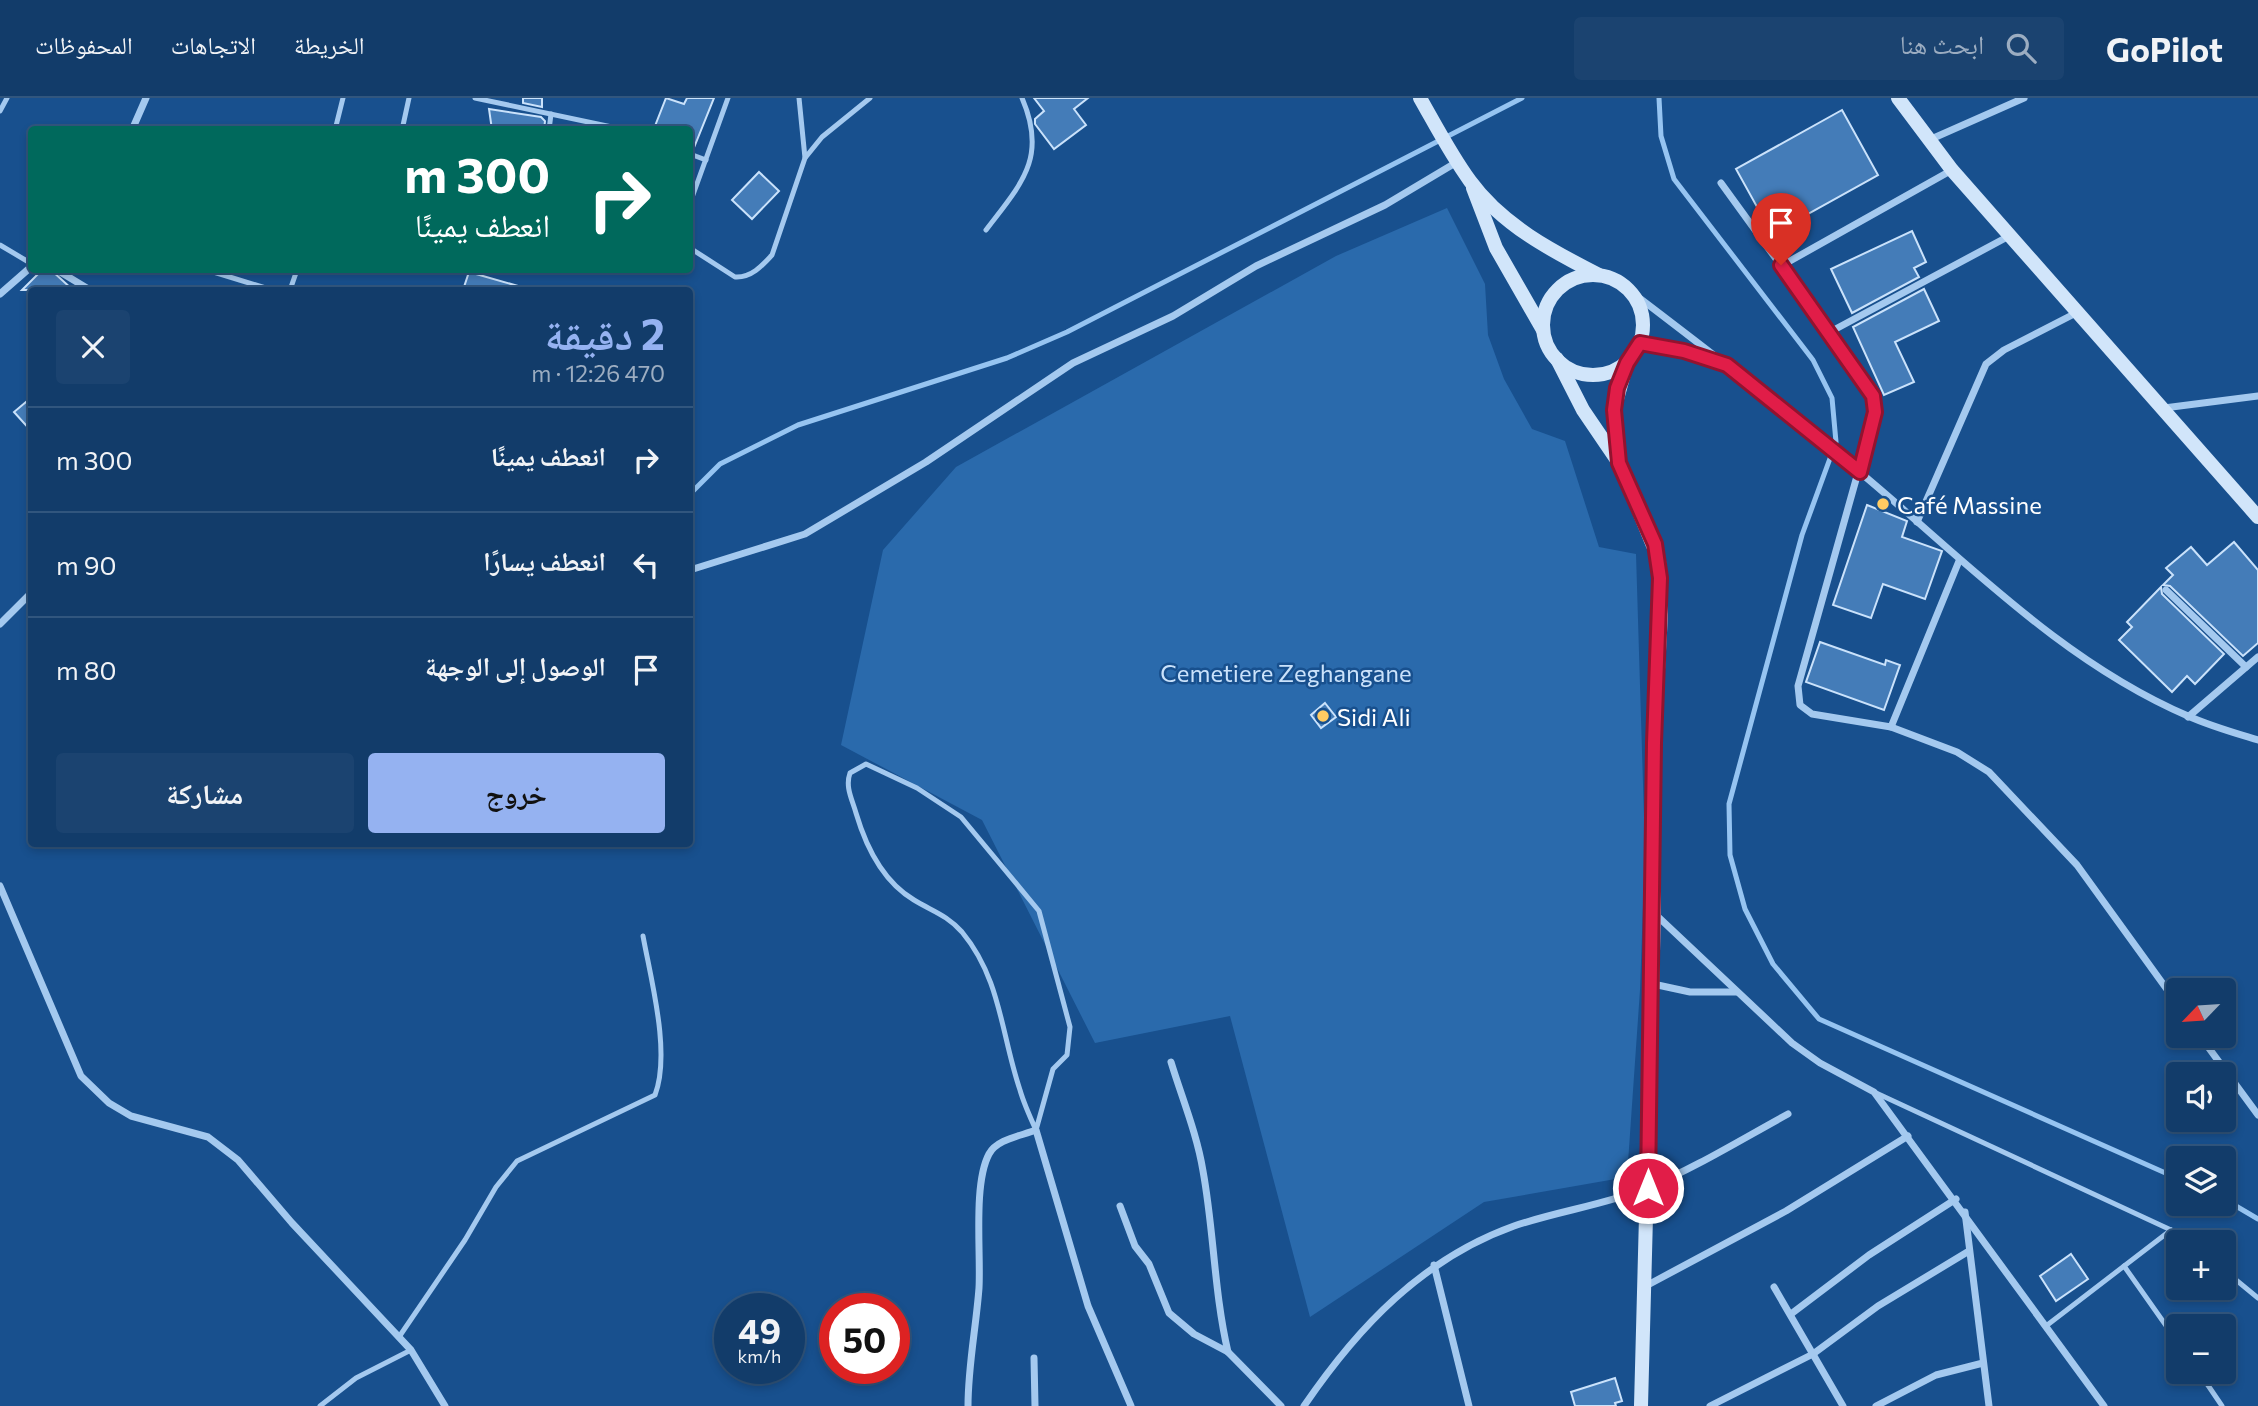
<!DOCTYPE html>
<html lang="ar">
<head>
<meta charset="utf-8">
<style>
  body { margin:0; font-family:Commissioner,"Noto Naskh Arabic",sans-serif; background:#1b4370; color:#f1f3f6; direction:rtl; height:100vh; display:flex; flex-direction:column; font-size:26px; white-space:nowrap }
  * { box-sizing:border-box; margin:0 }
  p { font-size:23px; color:#9cadc1 }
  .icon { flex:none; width:38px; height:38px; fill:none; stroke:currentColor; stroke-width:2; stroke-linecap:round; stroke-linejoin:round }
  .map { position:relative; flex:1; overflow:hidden; direction:ltr }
  .panel { position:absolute; left:28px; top:189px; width:665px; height:560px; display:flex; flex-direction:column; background:#123c6a; border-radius:7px; box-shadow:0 4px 10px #0003,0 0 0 2px #31567e; direction:rtl }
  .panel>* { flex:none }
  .hud { position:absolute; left:28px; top:28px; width:665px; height:147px; border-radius:7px; box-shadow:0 4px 10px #0003,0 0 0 2px #31567e; direction:rtl; background:#00695c; color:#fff; overflow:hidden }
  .needle { width:46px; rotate:245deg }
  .buttons { position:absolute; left:2166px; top:880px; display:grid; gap:14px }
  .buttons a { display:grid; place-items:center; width:70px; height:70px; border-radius:7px; background:#123c6a; box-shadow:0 4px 10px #0003,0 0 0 2px #31567e; font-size:35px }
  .speed { position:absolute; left:714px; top:1195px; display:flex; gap:14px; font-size:35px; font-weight:700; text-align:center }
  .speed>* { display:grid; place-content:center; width:91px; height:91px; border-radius:50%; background:#123c6a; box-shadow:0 4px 10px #0003,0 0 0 2px #31567e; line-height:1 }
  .speed small { font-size:18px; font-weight:400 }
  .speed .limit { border:10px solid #d22; background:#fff; color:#111 }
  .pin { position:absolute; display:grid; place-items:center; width:60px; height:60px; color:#fff; margin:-72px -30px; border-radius:50% 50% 50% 0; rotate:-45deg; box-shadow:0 0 7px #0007 }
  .pin .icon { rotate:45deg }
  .me { position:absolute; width:77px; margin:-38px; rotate:0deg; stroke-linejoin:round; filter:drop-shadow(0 0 5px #0008) }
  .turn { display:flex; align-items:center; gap:24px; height:147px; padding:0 28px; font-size:32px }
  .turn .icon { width:91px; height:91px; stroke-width:2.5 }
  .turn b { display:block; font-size:49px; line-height:60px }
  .round { display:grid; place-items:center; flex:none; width:74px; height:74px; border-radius:7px; background:#1b4370 }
  .head { display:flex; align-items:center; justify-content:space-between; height:119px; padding:0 28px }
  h1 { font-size:42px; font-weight:700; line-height:52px; color:#95b2f1 }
  .primary-button { display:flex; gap:14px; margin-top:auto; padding:14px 28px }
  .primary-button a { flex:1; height:80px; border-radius:7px; background:#95b2f1; color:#111; font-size:28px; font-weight:700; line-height:80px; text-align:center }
  .primary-button a+a { background:#1b4370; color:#f1f3f6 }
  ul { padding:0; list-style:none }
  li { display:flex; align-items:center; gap:21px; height:105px; padding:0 28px; border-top:2px solid #31567e }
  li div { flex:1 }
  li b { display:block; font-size:26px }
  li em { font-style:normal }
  header { display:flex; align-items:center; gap:42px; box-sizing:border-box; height:98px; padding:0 35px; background:#123c6a; border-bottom:2px solid #31567e }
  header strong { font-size:33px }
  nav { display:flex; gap:38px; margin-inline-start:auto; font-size:24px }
  .search { width:490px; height:63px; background:#1b4370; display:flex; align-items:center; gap:18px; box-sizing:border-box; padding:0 24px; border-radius:7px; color:#9cadc1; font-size:26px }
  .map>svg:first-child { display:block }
  .green { fill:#2a6aac }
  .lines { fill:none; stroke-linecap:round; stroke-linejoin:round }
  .stream { stroke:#96c4f1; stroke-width:5 }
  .building { fill:#447cb8; stroke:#cae2fb; stroke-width:2 }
  .lane { stroke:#a4c9ef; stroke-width:5 }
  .street { stroke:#a4c9ef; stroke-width:7 }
  .secondary { stroke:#d1e5fa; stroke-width:14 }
  .route-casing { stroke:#92132f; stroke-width:18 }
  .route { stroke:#e11d48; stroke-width:12 }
  .poi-dot { fill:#ffcb62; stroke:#18508e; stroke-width:2.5 }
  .labels { text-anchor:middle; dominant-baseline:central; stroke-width:5; stroke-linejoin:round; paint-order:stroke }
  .poi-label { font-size:24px; fill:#fff; stroke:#18508e; text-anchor:start }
  .park-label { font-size:24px; fill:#cae2fb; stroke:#18508e }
</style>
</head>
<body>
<header>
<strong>GoPilot</strong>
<div class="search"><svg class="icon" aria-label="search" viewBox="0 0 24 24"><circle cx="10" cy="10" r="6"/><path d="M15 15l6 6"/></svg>ابحث هنا</div>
<nav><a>الخريطة</a><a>الاتجاهات</a><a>المحفوظات</a></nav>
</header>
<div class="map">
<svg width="2258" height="1308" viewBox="0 0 2258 1308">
  <rect width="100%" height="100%" fill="#18508e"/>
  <!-- green -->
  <polygon class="green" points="1447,110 1485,186 1488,237 1504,281 1532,331 1565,343 1599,449 1636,456 1645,752 1640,892 1627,1079 1484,1104 1310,1219 1230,918 1095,945 982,722 841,647 883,452 956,369 1336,158"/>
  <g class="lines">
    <!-- stream -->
    <g class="stream">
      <polyline points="1659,0 1661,38 1674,81 1813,262 1832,300 1836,344 1802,437 1729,706 1730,757 1745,811 1773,866 1819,921 2179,1081"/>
      <polyline points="690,396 720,366 798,327 1007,260 1067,234 1522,0"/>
      <polyline points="2224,1101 2258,1121"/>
    </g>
  </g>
  <!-- building -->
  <g class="building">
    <polygon points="523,0 542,0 542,9 523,5"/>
    <polygon points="666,0 684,6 687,0 714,0 693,52 690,51 690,32 663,32 655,28"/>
    <polygon points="1034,0 1088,0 1074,11 1086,27 1054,51 1035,26 1035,21 1044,13"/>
    <polygon points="489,11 541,19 545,23 544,32 492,32"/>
    <polygon points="1842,12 1878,77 1772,136 1736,71"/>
    <polygon points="759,74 779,93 752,121 732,102"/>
    <polygon points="1912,133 1926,164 1914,170 1919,179 1852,215 1831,171"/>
    <polygon points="42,172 51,172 73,192 22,192"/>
    <polygon points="469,174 518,188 517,192 463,192"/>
    <polygon points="1924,191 1939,223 1895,244 1914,284 1884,297 1853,229"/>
    <polygon points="32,299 32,334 14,314"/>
    <polygon points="1867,407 1907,423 1902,439 1942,453 1925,501 1883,486 1871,520 1833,507"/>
    <polygon points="2234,444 2258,472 2258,545 2243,558 2170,488 2163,487 2173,477 2166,470 2191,449 2207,467"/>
    <polygon points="2161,489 2162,496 2224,556 2195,586 2187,578 2172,594 2119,542 2132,529 2127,524"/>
    <polygon points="1820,544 1885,567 1886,562 1900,567 1884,612 1806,584"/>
    <polygon points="1325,605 1336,619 1321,630 1311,617"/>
    <polygon points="2071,1156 2088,1181 2056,1203 2040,1178"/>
    <polygon points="1615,1280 1622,1303 1615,1305 1616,1308 1575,1308 1571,1294"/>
  </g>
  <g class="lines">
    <!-- lane -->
    <g class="lane">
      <polyline points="475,0 626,32"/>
      <polyline points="799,0 805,60"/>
      <polyline points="0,13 7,0"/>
      <polyline points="335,32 343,0"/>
      <polyline points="402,32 409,0"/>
      <polyline points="549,32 551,16"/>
      <polyline points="690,56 706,62"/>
      <polyline points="690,105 728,0"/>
      <path d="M986,132C1021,86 1048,60 1022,0"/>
      <polyline points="0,147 32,166"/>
      <path d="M690,150L735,179C751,180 762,168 772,157L805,60L822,39L870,0"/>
      <polyline points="207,172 272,192"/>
      <polyline points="290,192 297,172"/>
      <path d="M866,666L917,690L961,719L1039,813L1070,929L1067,957L1053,971L1036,1032C1030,1019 1024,1006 1020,992C1001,936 1001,881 962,834C947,817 932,813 914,802C882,783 866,749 856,715C852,701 845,689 850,675Z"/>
      <polyline points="1874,994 2171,1132 2188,1144"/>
      <polyline points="2124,1168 2179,1246"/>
      <polyline points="2224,1172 2258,1200"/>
      <polyline points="2046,1228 2171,1132"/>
      <path d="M399,1239L465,1142L496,1089L517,1063L655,997C671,955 651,882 643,838"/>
      <polyline points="2199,1274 2222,1308"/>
      <polyline points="320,1308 356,1280 411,1252"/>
    </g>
    <!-- street -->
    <g class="street">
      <polyline points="132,32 146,0"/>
      <polyline points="1929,42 2024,0"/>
      <polyline points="1721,85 1866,285 1874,303 1875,314 1798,588 1800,607 1812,616 1891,629 1957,654 1989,674 2077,767 2179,908"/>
      <polyline points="1781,168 1952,72"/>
      <polyline points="57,172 90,192"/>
      <path d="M1625,189C1705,250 1785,311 1862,376C1965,462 2062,564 2188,618C2210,628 2235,635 2258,642"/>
      <polyline points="0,196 32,168"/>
      <polyline points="1830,234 2011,137"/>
      <polyline points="1640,245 1684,253 1719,265"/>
      <polyline points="2164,310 2258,298"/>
      <polyline points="1917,424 1986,266 2004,252 2076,215"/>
      <polyline points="690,472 805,436 926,364 1073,265 1173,218 1256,168 1385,107 1457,64"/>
      <polyline points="2166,492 2246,569"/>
      <polyline points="0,526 32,494"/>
      <polyline points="2188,619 2258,559"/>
      <polyline points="1891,629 1959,463"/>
      <polyline points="0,788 81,978 109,1005 131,1018 208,1039 238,1062 292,1125 411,1252 445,1308"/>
      <polyline points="1654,815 1792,945 1820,965 1874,994 2104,1308"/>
      <polyline points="1653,886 1690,894 1736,894"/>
      <polyline points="2200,938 2258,1017"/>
      <path d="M1171,964C1182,1000 1197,1036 1203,1073C1214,1133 1214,1194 1228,1254"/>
      <polyline points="1120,1108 1135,1148 1149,1166 1169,1215 1194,1236 1228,1254 1281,1308"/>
      <polyline points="1965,1114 1989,1308"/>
      <polyline points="1434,1167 1469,1308"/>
      <polyline points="1644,1189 1786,1113 1908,1038"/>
      <polyline points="1774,1189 1843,1308"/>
      <polyline points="1791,1216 1869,1157 1956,1101"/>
      <polyline points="1034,1260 1035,1308"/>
      <path d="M968,1308C968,1268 976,1230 979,1190C981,1155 973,1086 989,1056C997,1041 1021,1038 1036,1032L1088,1208L1131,1308"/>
      <path d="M1304,1308C1358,1229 1422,1161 1514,1128C1558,1113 1604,1107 1647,1090C1695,1070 1742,1041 1788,1016"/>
      <polyline points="1710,1308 1813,1256 1878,1208 1969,1153"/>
      <polyline points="1876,1308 1936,1277 1983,1265"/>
    </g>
    <!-- secondary -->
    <g class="secondary">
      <path d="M1420,0C1436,28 1451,57 1470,83C1502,127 1552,153 1599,177"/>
      <polyline points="1898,0 1952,72 2258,419"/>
      <polyline points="1473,90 1496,150 1543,232"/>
      <circle cx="1593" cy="227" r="50"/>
      <polyline points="1557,261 1583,312 1619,365 1659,462 1661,516 1654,645 1654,815 1641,1308"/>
      <polyline points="1619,363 1614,312 1627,265"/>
    </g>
  </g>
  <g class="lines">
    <!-- route casing -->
    <g class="route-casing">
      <polyline id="route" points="1648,1090 1654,645 1660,480 1655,446 1619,365 1614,312 1617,290 1627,265 1640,245 1684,253 1727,267 1860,374 1875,314 1873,298 1781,167"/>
    </g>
    <!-- route -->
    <use href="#route" class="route"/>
  </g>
  <!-- markers -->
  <g class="poi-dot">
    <circle cx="1883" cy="406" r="7"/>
    <circle cx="1323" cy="618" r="7"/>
  </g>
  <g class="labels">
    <!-- poi labels -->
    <g class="poi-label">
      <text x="1897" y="406">Café Massine</text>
      <text x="1337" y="618">Sidi Ali</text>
    </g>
    <!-- park labels -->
    <g class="park-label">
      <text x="1286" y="574">Cemetiere Zeghangane</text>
    </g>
  </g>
</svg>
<div class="buttons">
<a><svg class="needle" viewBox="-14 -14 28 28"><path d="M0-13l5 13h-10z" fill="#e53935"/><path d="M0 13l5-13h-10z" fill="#9cadc1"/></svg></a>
<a><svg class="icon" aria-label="sound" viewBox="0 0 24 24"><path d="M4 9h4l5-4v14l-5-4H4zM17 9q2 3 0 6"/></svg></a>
<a><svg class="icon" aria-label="layers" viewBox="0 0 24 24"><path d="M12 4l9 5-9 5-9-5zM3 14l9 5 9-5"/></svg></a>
<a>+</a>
<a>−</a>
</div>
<div class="speed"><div>49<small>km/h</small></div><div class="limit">50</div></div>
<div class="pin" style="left:1781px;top:167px;background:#d93025"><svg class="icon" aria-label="arrive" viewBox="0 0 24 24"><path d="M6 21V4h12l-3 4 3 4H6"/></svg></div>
<svg class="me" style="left:1648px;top:1090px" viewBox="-20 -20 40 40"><circle r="17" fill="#e11d48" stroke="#fff" stroke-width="3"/><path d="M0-11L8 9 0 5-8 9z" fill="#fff"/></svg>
<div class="hud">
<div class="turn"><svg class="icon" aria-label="right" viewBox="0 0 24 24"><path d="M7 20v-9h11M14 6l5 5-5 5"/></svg><div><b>300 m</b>انعطف يمينًا</div></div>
</div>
<section class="panel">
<div class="head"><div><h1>2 دقيقة</h1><p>470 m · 12:26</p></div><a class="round"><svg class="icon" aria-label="close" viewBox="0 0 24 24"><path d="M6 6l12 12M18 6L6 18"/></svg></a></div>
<ul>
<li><svg class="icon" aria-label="right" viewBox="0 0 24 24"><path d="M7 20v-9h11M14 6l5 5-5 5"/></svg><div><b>انعطف يمينًا</b></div><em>300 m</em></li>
<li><svg class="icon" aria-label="left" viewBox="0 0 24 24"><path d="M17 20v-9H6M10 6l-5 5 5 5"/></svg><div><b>انعطف يسارًا</b></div><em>90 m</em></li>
<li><svg class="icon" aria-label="arrive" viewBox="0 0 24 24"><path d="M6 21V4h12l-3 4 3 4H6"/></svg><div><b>الوصول إلى الوجهة</b></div><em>80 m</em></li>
</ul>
<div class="primary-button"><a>خروج</a><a>مشاركة</a></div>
</section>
</div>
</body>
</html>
